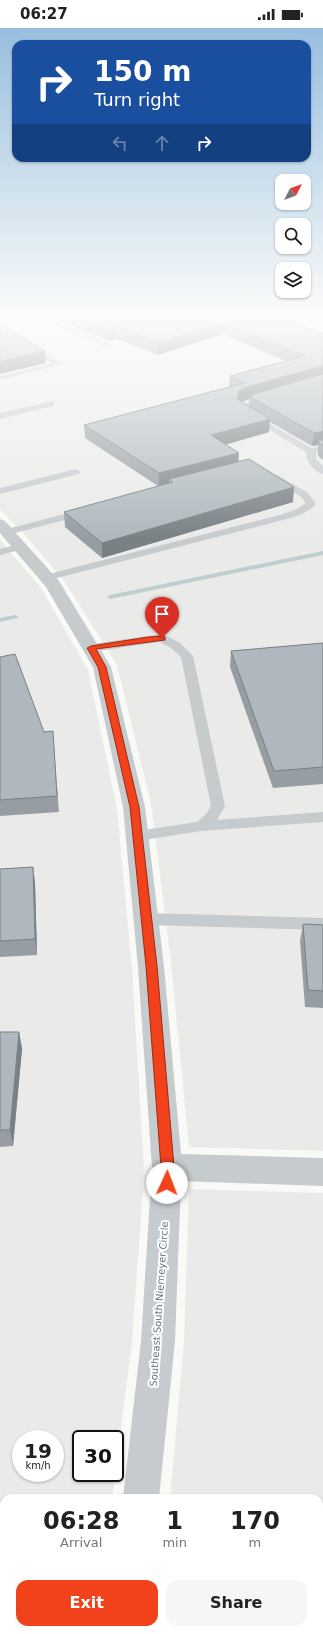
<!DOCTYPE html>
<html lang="en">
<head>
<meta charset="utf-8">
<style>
  body { margin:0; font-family:"DejaVu Sans",sans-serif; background:#f6f6f6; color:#222; height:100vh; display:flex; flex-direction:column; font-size:15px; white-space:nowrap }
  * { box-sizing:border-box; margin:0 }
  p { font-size:13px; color:#767676 }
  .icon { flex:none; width:22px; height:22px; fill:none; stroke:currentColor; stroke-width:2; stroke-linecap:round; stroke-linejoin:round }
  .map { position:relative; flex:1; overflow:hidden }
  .sheet { position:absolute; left:0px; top:1466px; width:323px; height:140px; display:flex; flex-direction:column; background:#fff; border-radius:12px 12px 0 0; box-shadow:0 1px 3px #0004 }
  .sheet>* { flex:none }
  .top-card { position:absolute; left:12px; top:12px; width:299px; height:122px; border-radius:12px; box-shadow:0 1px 3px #0004; background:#1a4fa0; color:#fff; overflow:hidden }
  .needle { width:26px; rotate:48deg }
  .controls { position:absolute; left:275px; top:146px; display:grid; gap:8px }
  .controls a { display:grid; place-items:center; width:36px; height:36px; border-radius:8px; background:#fff; box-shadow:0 1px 3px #0004; font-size:20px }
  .speed { position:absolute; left:12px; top:1402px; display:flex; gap:8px; font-size:20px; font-weight:700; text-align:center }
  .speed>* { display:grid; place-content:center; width:52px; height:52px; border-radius:50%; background:#fff; box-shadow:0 1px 3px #0004; line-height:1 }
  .speed small { font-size:10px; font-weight:400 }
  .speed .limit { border:2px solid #111; border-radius:6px; background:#fff; color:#111 }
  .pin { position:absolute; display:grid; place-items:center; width:34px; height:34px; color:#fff; margin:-41px -17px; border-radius:50% 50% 50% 0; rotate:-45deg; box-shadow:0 0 4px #0007 }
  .pin .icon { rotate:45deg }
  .me { position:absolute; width:44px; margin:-22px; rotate:2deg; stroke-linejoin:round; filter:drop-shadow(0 0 3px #0008) }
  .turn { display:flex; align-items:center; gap:14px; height:84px; padding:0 16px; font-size:18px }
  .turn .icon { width:52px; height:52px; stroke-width:2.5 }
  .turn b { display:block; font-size:28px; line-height:34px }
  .lanes { display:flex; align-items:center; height:38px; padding:0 16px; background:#0003; justify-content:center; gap:20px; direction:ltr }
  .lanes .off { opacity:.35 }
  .eta { display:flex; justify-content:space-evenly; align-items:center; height:68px; text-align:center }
  .eta b { font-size:24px; font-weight:700; line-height:28px }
  .cta { display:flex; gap:8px; margin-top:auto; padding:8px 16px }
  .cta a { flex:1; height:46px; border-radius:12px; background:#f2421c; color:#fff; font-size:16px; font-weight:700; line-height:46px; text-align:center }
  .cta a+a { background:#f6f6f6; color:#222 }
  .status { display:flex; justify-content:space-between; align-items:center; height:28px; padding:0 20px; background:#fff; direction:ltr }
  .status svg { height:11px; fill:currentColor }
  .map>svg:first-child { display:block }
  .built { fill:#eaeae9; fill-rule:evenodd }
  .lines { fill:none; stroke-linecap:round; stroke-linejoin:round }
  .stream { fill:#bfccd0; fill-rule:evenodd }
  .service { fill:#c6cbce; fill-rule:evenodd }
  .minor { fill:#c6cbce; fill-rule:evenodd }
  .tertiary { fill:#c6cbce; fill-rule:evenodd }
  .wall { fill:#969ea3; fill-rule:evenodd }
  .shaded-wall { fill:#7a8185 }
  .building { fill:#afb8be; stroke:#7a8185 }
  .route { fill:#f2421c; stroke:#9d2b12 }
  .labels { text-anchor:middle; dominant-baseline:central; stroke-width:4; stroke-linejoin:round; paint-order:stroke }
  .street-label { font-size:10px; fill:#617684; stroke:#fff }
</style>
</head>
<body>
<div class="status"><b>06:27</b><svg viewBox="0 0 49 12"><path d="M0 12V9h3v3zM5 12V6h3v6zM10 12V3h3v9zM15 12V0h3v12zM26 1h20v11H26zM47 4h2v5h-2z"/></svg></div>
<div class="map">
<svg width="323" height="1606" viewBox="0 0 323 1606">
  <rect width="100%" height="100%" fill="#f9f9f6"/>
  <!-- built -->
  <g class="built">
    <polygon points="0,286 304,286 323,292 323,1123 189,1119 171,935 151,776 117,637 65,554 19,500 0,482"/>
    <path d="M0,512L41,560L88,642L117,781L132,941L144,1141L141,1160H143L132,1314L112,1470H4V1602H98V1606H0ZM21,1411H55V1445H21ZM81,1411H115V1445H81Z"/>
    <polygon points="189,1161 323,1165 323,1606 160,1606 160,1602 319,1602 319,1470 170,1470 184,1313"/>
  </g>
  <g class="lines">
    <!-- stream -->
    <g class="stream">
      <polygon points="323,523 323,527 110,571 107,569 110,567"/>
      <polygon points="15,587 19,589 17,590 0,594 0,590"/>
    </g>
    <!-- service -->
    <g class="service">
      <polygon points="50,286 61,286 49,290 113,317 106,319 38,290"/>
      <polygon points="290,286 300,286 283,294 323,309 323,314 276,297 276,291"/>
      <polygon points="0,300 7,300 63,336 0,352 0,348 52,335 0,304"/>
      <path d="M268,367L272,370L271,372L246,382L312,420L323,417V423L316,425V431L323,438V446C313,443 306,434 306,424L237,383L239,377Z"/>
      <polygon points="51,373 54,374 54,378 0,391 0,385"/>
      <polygon points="76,441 81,444 79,446 0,466 0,460"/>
      <path d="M277,447L308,465L316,476C308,485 295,489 283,492L45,553L39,550L41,548L276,488L295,482L306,475L301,469L274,452L272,450L274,448Z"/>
      <polygon points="84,481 89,484 88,486 7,507 2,504 3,502"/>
      <polygon points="20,516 25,519 24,521 0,527 0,521"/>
      <polygon points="162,606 179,614 193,628 225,778 217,792 323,784 323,794 201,803 137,813 132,812 129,808 132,804 137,803 197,794 207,785 211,778 181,629 171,620 160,614 91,624 85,620 91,616"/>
      <polygon points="146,885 323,890 323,902 146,897 140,895 138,891 140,887"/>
    </g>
    <!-- minor -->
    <g class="minor">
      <polygon points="0,491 5,493 59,553 111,639 145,779 164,939 181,1126 323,1130 323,1158 181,1153 175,1313 159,1470 123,1470 141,1313 152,1139 138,939 123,779 93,639 46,559 0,505"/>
      <rect x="109" y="1602" width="40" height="4"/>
    </g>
    <!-- tertiary -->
    <polygon class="tertiary" points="311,286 323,286 323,291 312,288"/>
  </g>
  <!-- wall -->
  <g class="wall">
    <path d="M55,286H269L323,306V432L318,428V417L312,418L270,394L269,404L226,416L239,433L293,474L102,530L65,499L64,484L158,458L85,410L84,397L229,359L230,348L286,333L223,306L158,327L116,311L109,313L55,291ZM249,371V378L242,374L247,372Z"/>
    <polygon points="323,615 323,756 273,760 230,639 231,623"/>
    <polygon points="0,629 44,704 54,719 59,784 0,788"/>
    <polygon points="33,839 35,855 37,927 0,929 0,841"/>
    <polygon points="303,896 323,897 323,980 305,979 300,913"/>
    <polygon points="0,1004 19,1004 22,1021 13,1118 0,1119"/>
  </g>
  <!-- shaded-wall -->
  <g class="shaded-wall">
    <polygon points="223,295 223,306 158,327 158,315"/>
    <polygon points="116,299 116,311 109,313 108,301"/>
    <polygon points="45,323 46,335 0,346 0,334"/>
    <polygon points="323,338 323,347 250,369 249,371 238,376 237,371 239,363 247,359"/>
    <polygon points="270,391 269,404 211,421 211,407"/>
    <polygon points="323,403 323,416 319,413 318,417 312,418 314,405"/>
    <polygon points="239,425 238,439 173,454 169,451 169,457 159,459 159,445"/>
    <polygon points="294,459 293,474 102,530 102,515"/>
    <polygon points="33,839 35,855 37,927 35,911"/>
    <polygon points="19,1004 22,1021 13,1118 10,1102"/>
  </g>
  <!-- building -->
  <g class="building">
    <polygon points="70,286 269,286 323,306 323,338 247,359 239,363 237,371 270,391 211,407 239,425 159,445 84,397 245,355 230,348 305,328 223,295 158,315 116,299 108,301"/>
    <polygon points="4,298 45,323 0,334 0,299"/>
    <polygon points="323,346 323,403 314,405 250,369 254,366"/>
    <polygon points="323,411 323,418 319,415 319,413"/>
    <polygon points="249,431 294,459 102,515 64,484 173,454 169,451"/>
    <polygon points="323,615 323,739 274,743 231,623"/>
    <polygon points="15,626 44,704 53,703 57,768 0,772 0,629"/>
    <polygon points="33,839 35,911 0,913 0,841"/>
    <polygon points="303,896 323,897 323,963 308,962"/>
    <polygon points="0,1004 19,1004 10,1102 0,1102"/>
  </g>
  <!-- sky -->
  <linearGradient id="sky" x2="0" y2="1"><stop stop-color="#97bede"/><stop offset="0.56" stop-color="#fcfcfb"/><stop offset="1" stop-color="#fcfcfb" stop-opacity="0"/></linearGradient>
  <rect width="323" height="511" fill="url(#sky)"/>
  <!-- route -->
  <polygon class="route" points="162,608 165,609 165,612 96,621 106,639 139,779 157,938 174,1139 171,1159 167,1161 162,1159 160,1155 161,1139 146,938 130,779 98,639 87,620 91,618 148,609"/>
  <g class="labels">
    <!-- street labels -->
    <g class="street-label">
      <text transform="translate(159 1276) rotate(-86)">Southeast South Niemeyer Circle</text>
    </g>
  </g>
</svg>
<div class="controls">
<a><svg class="needle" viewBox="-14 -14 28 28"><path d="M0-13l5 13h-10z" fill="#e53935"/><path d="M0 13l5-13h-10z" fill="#767676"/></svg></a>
<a><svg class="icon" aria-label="search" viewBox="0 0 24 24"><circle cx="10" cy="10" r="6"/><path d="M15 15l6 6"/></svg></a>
<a><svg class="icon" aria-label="layers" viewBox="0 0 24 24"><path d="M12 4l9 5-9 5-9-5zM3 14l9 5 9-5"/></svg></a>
</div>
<div class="speed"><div>19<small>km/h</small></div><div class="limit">30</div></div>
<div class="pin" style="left:162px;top:610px;background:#d93025"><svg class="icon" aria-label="arrive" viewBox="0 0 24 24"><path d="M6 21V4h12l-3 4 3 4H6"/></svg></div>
<svg class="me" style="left:167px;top:1155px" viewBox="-20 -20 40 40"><circle r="19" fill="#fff"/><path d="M0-13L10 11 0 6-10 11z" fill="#f2421c"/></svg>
<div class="top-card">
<div class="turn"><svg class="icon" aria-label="right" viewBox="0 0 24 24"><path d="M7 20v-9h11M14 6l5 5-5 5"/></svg><div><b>150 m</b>Turn right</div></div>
<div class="lanes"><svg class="icon off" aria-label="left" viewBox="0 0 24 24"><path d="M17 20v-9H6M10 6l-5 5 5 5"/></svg><svg class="icon off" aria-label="ahead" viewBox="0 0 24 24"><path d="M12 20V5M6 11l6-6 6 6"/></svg><svg class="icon" aria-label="right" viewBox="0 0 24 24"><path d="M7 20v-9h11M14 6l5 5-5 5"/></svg></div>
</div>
<section class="sheet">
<div class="eta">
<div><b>06:28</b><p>Arrival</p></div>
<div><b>1</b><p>min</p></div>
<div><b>170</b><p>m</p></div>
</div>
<div class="cta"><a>Exit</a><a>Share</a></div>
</section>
</div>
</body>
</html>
